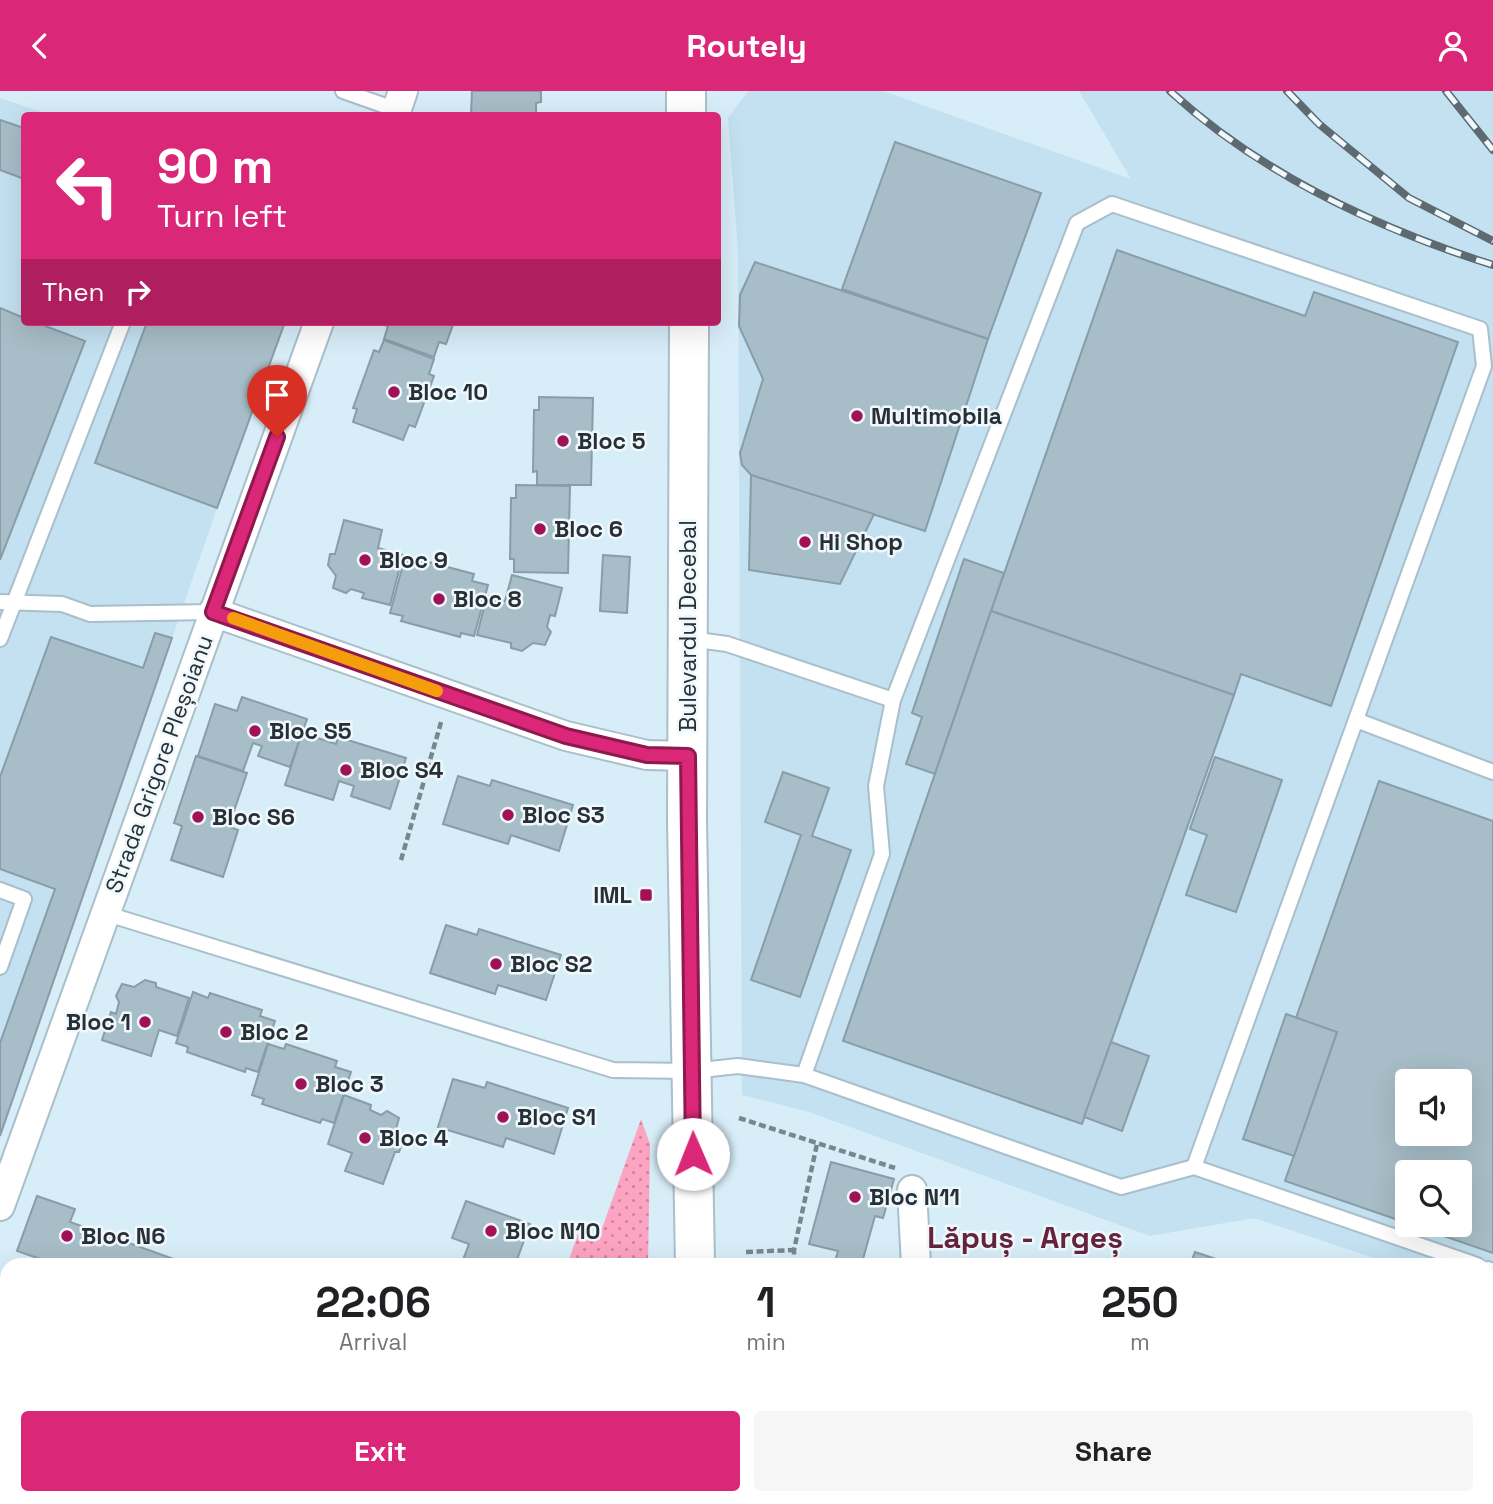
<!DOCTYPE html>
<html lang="en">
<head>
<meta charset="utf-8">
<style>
  body { margin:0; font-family:"Space Grotesk",sans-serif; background:#f6f6f6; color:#202124; height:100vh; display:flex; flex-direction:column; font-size:26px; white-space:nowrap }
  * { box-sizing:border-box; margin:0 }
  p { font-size:23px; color:#757577 }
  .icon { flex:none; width:38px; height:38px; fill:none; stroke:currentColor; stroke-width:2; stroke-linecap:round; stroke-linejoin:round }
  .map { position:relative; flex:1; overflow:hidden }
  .panel { position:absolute; left:0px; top:1167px; width:1494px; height:247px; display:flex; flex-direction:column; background:#fff; border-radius:21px 21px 0 0; box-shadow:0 7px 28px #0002 }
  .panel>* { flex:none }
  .top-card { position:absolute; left:21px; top:21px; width:700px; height:214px; border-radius:7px; box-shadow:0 7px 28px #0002; background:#db2777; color:#fff; overflow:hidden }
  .tools { position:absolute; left:1395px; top:978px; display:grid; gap:14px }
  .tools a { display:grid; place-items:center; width:77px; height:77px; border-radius:7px; background:#fff; box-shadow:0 7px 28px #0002; font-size:35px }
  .pin { position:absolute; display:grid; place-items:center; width:60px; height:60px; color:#fff; margin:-72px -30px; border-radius:50% 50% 50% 0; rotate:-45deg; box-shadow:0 0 7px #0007 }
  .pin .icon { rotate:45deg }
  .me { position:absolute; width:77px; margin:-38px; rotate:359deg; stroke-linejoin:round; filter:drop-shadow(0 0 5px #0008) }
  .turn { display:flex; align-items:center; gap:24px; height:147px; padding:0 21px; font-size:32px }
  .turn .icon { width:91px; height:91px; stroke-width:2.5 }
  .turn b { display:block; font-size:49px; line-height:60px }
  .then { display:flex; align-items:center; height:66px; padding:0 21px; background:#0003; gap:14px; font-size:26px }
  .eta { display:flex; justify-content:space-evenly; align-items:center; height:119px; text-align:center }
  .eta b { font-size:42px; font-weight:700; line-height:49px }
  .action { display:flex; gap:14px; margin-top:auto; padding:14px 21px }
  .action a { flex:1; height:80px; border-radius:7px; background:#db2777; color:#fff; font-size:28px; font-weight:700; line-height:80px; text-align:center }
  .action a+a { background:#f6f6f6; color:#202124 }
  header { display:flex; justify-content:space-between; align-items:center; height:91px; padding:0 21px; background:#db2777; color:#fff; font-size:32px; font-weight:700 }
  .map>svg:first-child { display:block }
  .built { fill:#c3e1f0; fill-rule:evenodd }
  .grass { fill:url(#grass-dots) }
  .building { fill:#a7bdc7; stroke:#889da8; stroke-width:2; fill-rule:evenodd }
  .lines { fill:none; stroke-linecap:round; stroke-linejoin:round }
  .lane-casing { stroke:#a9bfca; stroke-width:18 }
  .street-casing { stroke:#a9bfca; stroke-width:32 }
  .primary-casing { stroke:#a9bfca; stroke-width:42 }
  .path { stroke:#78878f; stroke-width:4.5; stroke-dasharray:7 3.5; stroke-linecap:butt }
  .lane { stroke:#fff; stroke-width:14 }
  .street { stroke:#fff; stroke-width:28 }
  .primary { stroke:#fff; stroke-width:38 }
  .tram { stroke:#5e6a71; stroke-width:2 }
  .rail-casing { stroke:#5e6a71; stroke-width:8 }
  .rail { stroke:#eff8fd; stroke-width:5; stroke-dasharray:16; stroke-linecap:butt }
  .route-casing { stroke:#8e194d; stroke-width:18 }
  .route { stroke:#db2777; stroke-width:12 }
  .slow { stroke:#f59e0b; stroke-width:12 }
  .poi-dot { fill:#a11159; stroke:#eff8fd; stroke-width:2.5 }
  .labels { text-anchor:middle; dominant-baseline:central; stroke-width:5; stroke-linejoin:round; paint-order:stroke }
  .poi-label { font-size:23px; font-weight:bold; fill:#283035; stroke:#eff8fd; text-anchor:start }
  .street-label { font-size:23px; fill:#283035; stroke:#eff8fd }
  .district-label { font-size:30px; font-weight:bold; fill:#66233e; stroke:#eff8fd }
</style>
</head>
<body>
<header><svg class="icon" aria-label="back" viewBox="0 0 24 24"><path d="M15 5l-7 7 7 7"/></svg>Routely<svg class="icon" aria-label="person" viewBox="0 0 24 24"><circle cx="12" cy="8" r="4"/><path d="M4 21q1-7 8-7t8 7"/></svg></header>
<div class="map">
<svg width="1493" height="1413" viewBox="0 0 1493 1413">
  <defs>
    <pattern id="grass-dots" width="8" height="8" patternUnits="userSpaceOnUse" patternTransform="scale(1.75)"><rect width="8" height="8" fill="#fca4c1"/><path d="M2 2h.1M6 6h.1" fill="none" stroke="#cc869e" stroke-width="1.8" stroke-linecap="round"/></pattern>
  </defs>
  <rect width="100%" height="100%" fill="#d7edf8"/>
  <!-- built -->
  <g class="built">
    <path d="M748,0H883L1131,88L1079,0H1493V1207L1488,1205V1174H1395L1254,1127L1150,1145L809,1021L742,1004L738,161L728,27ZM1407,990H1460V1043H1407ZM1407,1082H1460V1134H1407Z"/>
    <polygon points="0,7 50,24 24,24 24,231 285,231 217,417 0,1045"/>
  </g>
  <!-- grass -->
  <g class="grass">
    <polygon points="641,1028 650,1053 648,1174 567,1174 578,1143 600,1143"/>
    <polygon points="54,1407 204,1407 202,1413 52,1413"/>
    <polygon points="875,1407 972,1407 971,1413 874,1413"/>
  </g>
  <!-- building -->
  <g class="building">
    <polygon points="472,0 541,0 541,11 536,12 536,24 471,24"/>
    <polygon points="0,29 24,37 24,88 0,79"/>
    <polygon points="895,51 1041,102 988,248 842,198"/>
    <polygon points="1117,159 1305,225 1314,201 1458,251 1331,615 1241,583 1234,604 991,520"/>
    <polygon points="755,171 988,248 925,440 751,384 742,374 740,362 763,288 739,235 740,204"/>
    <polygon points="0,217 24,227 24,231 35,231 85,250 0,469"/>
    <polygon points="147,231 285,231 217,417 95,372"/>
    <polygon points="385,231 454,231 446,253 439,251 434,266 384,248 388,235 384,234"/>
    <polygon points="384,249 434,268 429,283 434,285 415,336 409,334 403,349 353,331 357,318 353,317 374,259 379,261"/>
    <polygon points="539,306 593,307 591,394 537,394 537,380 533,381 534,319 539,319"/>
    <polygon points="751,384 874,423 840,493 749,479"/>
    <polygon points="516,394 570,395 568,482 514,481 514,468 510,468 511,407 516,407"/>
    <polygon points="344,429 382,439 378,457 403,464 390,514 362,507 364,502 351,498 346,502 333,497 336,485 328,474 330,463 335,463"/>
    <polygon points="603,464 630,466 627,522 600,520"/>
    <polygon points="964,468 1004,482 935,683 906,673 922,626 912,622"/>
    <polygon points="421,469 474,483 472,490 488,494 474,545 461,542 460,546 401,530 403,525 390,522 404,470 420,474"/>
    <polygon points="512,484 562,497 555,525 550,524 547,536 551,541 545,554 533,552 522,560 511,557 511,552 477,544 487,505 505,510"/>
    <polygon points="991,520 1234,604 1082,1033 843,950"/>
    <polygon points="155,542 172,547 0,1045 0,952 55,798 0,778 0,686 51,546 143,577"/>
    <polygon points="242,606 307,628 290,676 258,665 262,655 253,652 243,680 198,665 215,613 237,620"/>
    <polygon points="302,642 336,653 338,646 406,667 390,718 351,705 354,695 339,690 333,709 285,694"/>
    <polygon points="196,665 247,682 234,720 224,717 219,732 238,739 223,786 171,769 182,735 174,732"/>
    <polygon points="1215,666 1282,689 1236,821 1186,804 1207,744 1190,738"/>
    <polygon points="783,681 829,697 812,745 851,759 800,906 751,889 801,744 765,731"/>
    <polygon points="458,685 490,695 492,689 573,714 559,760 511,744 508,753 443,733"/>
    <path d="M1379,690L1493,730V1162L1412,1134H1460V1082H1407V1132L1285,1090L1337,941L1296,927ZM1407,990H1460V1043H1407Z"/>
    <polygon points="446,834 477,844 479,838 561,864 546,909 498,894 495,903 430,882"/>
    <polygon points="145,889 156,892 156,896 189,907 177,945 159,939 151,965 102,949 111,921 116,923 119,911 116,905 122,893 134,896"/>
    <polygon points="193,901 208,907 210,902 262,919 260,925 275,930 258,981 246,977 245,981 187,961 188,956 176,952"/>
    <polygon points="1286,923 1337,941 1294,1065 1243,1048"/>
    <polygon points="1111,951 1149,965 1122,1040 1084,1026"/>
    <polygon points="268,953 284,958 286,953 337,970 335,976 351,981 334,1032 322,1028 320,1032 262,1013 264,1008 252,1004"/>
    <polygon points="453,988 485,997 487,991 568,1017 554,1063 506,1047 503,1056 438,1036"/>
    <polygon points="344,1004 371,1014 370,1019 381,1024 387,1020 399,1027 396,1038 403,1050 399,1061 395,1061 383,1093 345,1080 352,1062 328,1053"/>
    <polygon points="831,1071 894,1088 883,1127 875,1125 863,1168 887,1174 834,1174 838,1160 809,1153"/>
    <polygon points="37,1105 75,1118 70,1131 185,1172 184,1174 57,1174 17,1160"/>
    <polygon points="466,1110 530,1133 515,1174 461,1174 469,1153 452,1147"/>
    <polygon points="1195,1161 1234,1174 1190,1174"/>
    <polygon points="1488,1224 1493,1225 1493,1293 1488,1291"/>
    <polygon points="3,1237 7,1238 7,1337 0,1334 0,1245"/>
    <polygon points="1021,1407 1092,1407 1090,1413 1019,1413"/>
    <polygon points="1092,1407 1178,1407 1177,1410 1189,1413 1090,1413"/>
    <polygon points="1178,1407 1286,1407 1284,1413 1189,1413 1177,1410"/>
    <polygon points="1377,1407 1451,1407 1449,1413 1375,1413"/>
  </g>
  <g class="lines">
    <!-- lane casing -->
    <g class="lane-casing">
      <g id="lane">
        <polyline points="343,0 397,19"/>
        <polyline points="0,511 62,513 90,523 213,521"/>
        <polyline points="0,548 123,231"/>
        <polyline points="690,548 727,553 893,609"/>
        <polyline points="1356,629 1493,681"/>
        <polyline points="0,799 24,808 0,876"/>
        <polyline points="104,822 613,979 692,980 738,975 804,984 1121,1096 1194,1076 1477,1174"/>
        <polyline points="804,984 882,763 876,695 893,609 1077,132 1112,113 1480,238 1484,275 1194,1076"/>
        <polyline points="1488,1178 1493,1180"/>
        <polyline points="29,1413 31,1407"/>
      </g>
    </g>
    <!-- street casing -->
    <g class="street-casing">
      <g id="street">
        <polyline points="395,24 403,0"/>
        <polyline points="213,521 566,645 647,664 688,665"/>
        <polyline points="912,1099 916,1174"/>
        <polyline points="0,1115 319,231"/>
        <polyline points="1315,1413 1317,1407"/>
      </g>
    </g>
    <!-- primary casing -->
    <g class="primary-casing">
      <g id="primary">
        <polyline points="686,0 686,24"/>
        <polyline points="689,231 687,730 695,1174"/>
        <polyline points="721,1407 721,1413"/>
        <polyline points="759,1407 766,1413"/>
        <polyline points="411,1413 437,1407"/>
        <polyline points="676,1413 676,1407"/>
      </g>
    </g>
    <!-- path -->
    <g class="path">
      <polyline points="401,769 442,628"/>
      <polyline points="739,1027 895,1077"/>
      <polyline points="746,1161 794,1159"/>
      <polyline points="794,1174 794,1159 817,1053"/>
      <polyline points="1488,1358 1493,1341"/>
      <polyline points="0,1399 7,1401"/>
      <polyline points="865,1413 867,1407"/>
      <polyline points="1003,1413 1003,1407"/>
      <polyline points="1470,1413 1472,1407"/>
    </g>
    <!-- lane -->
    <use href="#lane" class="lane"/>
    <!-- street -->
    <use href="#street" class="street"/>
    <!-- primary -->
    <use href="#primary" class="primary"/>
    <!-- tram -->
    <g class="tram">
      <polyline points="574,1407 593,1413"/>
      <polyline points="474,1413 503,1407"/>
    </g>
    <!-- rail casing -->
    <g class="rail-casing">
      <g id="rail">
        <path d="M1170,0C1261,83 1376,137 1493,174"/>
        <polyline points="1287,0 1319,33 1409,107 1493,150"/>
        <polyline points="1446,0 1493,59"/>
      </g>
    </g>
    <!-- rail -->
    <use href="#rail" class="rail"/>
  </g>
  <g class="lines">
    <!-- route casing -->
    <g class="route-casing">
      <polyline id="route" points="277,346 213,521 566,645 647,664 688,665 693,1063"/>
    </g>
    <!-- route -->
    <use href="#route" class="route"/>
    <!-- slow -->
    <polyline class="slow" points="233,527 437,600"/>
  </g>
  <!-- markers -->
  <g class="poi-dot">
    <circle cx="394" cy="301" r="7"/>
    <circle cx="857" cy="325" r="7"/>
    <circle cx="563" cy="350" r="7"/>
    <circle cx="540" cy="438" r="7"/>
    <circle cx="805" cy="451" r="7"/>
    <circle cx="365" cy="469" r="7"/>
    <circle cx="439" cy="508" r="7"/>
    <circle cx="255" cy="640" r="7"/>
    <circle cx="346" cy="679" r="7"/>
    <circle cx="508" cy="724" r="7"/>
    <circle cx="198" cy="726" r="7"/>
    <rect x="639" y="797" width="14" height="14" rx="3.5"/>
    <circle cx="496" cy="873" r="7"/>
    <circle cx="145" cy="931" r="7"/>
    <circle cx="226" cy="941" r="7"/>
    <circle cx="301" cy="993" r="7"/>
    <circle cx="503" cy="1026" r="7"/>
    <circle cx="365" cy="1047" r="7"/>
    <circle cx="855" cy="1106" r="7"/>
    <circle cx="491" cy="1140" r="7"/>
    <circle cx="67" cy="1145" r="7"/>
  </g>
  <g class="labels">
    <!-- poi labels -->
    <g class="poi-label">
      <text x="408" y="301">Bloc 10</text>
      <text x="871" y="325">Multimobila</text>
      <text x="577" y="350">Bloc 5</text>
      <text x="554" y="438">Bloc 6</text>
      <text x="819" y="451">Hi Shop</text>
      <text x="379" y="469">Bloc 9</text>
      <text x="453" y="508">Bloc 8</text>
      <text x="269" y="640">Bloc S5</text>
      <text x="360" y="679">Bloc S4</text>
      <text x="522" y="724">Bloc S3</text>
      <text x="212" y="726">Bloc S6</text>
      <text x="632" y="804" text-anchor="end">IML</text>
      <text x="510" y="873">Bloc S2</text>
      <text x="131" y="931" text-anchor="end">Bloc 1</text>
      <text x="240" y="941">Bloc 2</text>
      <text x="315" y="993">Bloc 3</text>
      <text x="517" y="1026">Bloc S1</text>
      <text x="379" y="1047">Bloc 4</text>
      <text x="869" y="1106">Bloc N11</text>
      <text x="505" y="1140">Bloc N10</text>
      <text x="81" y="1145">Bloc N6</text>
    </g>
    <!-- street labels -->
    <g class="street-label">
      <text transform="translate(688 535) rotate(-90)">Bulevardul Decebal</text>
      <text transform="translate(159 673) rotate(-70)">Strada Grigore Pleșoianu</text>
    </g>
    <!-- district labels -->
    <g class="district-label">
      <text x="1025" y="1146">Lăpuș - Argeș</text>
    </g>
  </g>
</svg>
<div class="tools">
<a><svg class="icon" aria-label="sound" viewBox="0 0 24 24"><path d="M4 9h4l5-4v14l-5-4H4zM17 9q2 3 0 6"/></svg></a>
<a><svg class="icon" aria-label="search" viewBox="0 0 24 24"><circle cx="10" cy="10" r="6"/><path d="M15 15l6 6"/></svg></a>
</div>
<div class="pin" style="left:277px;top:346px;background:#d93025"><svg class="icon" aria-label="arrive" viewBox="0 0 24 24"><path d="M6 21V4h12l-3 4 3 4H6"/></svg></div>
<svg class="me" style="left:693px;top:1063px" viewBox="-20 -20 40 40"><circle r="19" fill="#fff"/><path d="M0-13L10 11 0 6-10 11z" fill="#db2777"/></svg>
<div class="top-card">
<div class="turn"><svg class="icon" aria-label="left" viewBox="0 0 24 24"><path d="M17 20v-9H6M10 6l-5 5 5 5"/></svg><div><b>90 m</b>Turn left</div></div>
<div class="then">Then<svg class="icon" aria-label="right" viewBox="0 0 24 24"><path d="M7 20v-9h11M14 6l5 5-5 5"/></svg></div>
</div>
<section class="panel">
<div class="eta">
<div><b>22:06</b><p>Arrival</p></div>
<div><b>1</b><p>min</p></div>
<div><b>250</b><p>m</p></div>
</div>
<div class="action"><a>Exit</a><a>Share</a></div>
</section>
</div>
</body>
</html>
